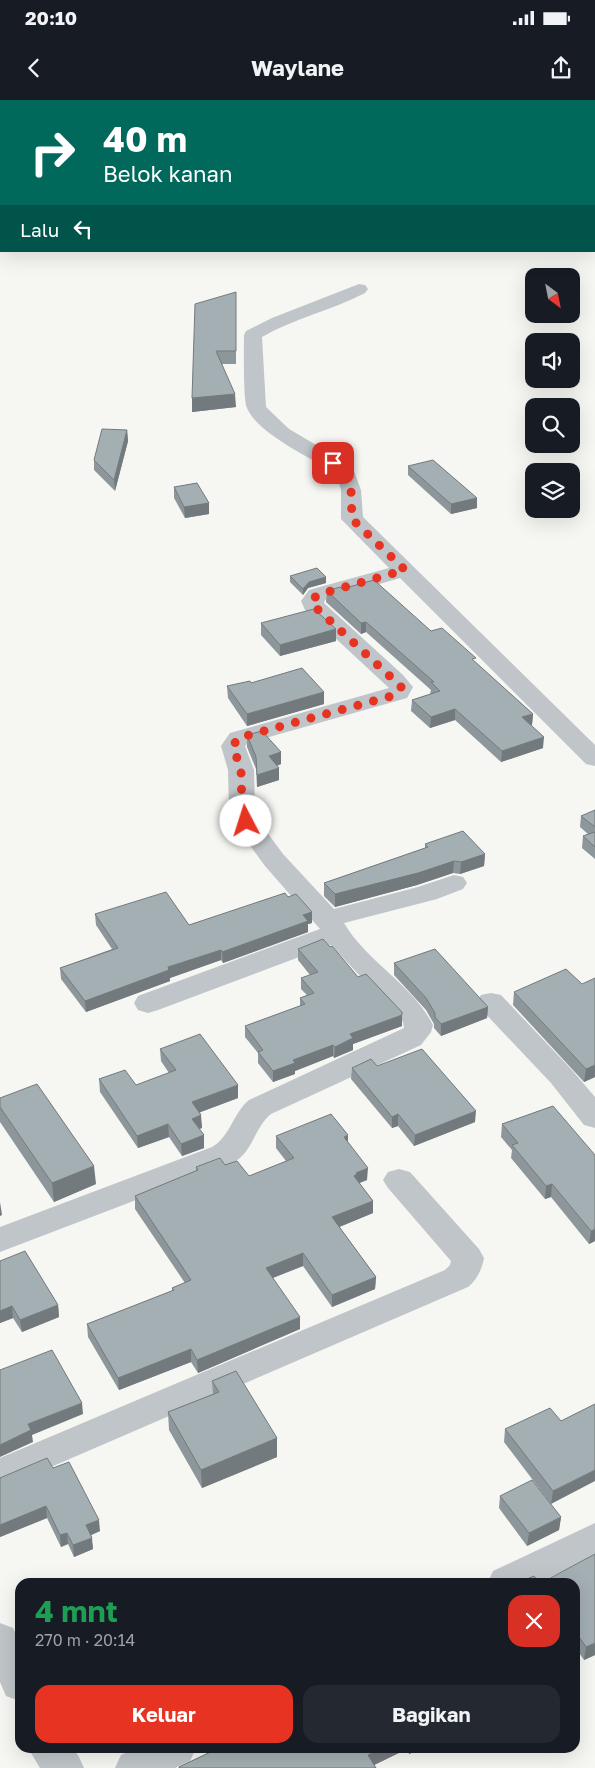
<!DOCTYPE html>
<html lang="id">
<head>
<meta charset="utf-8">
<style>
  body { margin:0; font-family:"Golos Text",sans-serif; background:#242831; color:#f1f3f6; height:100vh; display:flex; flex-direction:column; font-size:19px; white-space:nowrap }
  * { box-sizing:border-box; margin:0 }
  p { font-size:16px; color:#9ea1a6 }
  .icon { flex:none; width:28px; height:28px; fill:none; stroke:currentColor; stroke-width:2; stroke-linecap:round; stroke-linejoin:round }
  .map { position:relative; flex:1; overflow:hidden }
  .sheet { position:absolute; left:15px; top:1478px; width:565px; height:175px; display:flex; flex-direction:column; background:#171b24; border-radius:15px; box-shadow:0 5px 20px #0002 }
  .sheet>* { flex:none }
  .top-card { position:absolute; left:0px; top:0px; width:595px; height:152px; box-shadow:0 5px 20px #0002; background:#00695c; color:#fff; overflow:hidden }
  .needle { width:32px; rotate:148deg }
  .fabs { position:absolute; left:525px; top:168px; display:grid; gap:10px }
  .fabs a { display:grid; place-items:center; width:55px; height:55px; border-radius:10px; background:#171b24; box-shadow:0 5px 20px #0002; font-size:25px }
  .pin { position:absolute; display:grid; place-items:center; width:42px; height:42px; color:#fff; margin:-21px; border-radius:10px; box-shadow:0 2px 8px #0006 }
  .me { position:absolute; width:55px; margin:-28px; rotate:355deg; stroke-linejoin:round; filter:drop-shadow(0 0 4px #0008) }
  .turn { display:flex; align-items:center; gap:18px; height:105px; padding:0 20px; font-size:22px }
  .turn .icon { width:65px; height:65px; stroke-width:2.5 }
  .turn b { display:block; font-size:35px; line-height:42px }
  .then { display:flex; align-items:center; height:48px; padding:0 20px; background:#0003; gap:10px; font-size:19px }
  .round { display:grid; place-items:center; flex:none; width:52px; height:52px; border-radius:15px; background:#242831 }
  .headline { display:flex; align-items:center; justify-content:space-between; height:85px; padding:0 20px }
  h1 { font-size:30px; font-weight:700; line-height:38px; color:#1e9e55 }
  .cta { display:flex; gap:10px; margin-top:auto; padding:10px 20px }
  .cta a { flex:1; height:58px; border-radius:15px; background:#e73422; color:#fff; font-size:20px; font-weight:700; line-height:58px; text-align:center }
  .cta a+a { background:#242831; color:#f1f3f6 }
  .status { display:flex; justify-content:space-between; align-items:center; height:35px; padding:0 25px; background:#171b24; direction:ltr }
  .status svg { height:14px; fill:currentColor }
  header { display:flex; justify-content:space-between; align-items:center; height:65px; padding:0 20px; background:#171b24; font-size:22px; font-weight:700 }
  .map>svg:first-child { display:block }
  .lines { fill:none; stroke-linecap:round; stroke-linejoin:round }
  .minor { fill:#bfc5c8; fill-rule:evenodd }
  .wall { fill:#8d969a }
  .shaded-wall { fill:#737a7d }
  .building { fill:#a4afb3; stroke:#737a7d }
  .route { stroke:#e73422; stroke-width:9; stroke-dasharray:0 16.2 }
</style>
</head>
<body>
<div class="status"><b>20:10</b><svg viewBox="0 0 49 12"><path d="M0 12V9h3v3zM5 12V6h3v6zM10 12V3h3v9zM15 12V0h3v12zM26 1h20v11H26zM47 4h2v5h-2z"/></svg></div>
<header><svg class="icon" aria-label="back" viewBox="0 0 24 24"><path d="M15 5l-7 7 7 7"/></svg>Waylane<svg class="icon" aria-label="share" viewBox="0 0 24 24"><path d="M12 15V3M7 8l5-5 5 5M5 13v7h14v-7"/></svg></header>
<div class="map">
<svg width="595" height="1668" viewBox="0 0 595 1668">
  <rect width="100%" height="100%" fill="#f6f6f3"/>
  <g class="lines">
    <!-- minor -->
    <g class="minor">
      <path d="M359,184L365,185L368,189L365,193C332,210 295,218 262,237L266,307L289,329L352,366L361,390L363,417L595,645V666L586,664L400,478L325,500L324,503L403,575L413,587L407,598L248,643L245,646L254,670L255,709L258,720L283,754L334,809L418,787L454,775L463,777L467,783L463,789L437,799L344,823C367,862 413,885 433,925L431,932L421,945L271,1014C254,1028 253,1052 233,1063L0,1152V1127L212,1047C230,1037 233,1013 249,1000L404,928L403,922L331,845L158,910L148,913L138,910L134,903L138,896L320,829L265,766L232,721L229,709L228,670L221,646L230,633L389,588L305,510L301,501L309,490L389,468L341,419V390L336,373C312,359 257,333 247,308C243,299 244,249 244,235L246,231L272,218Z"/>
      <polygon points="491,893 501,895 571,969 595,997 595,1028 584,1025 551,983 481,909 477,902 481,895"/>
      <path d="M399,1069L410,1072L479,1149L484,1158C482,1169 477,1180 468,1187L0,1389V1358L445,1170L450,1165L451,1161L388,1088L383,1080L388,1072Z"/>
      <polygon points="595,1423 595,1455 541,1482 488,1482 493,1471"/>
      <polygon points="0,1523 13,1528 20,1542 20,1601 6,1596 0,1582"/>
      <polygon points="28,1648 72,1648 78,1655 84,1668 40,1668"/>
      <polygon points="136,1648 196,1648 190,1661 175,1668 115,1668 121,1655"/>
    </g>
  </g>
  <!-- wall -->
  <g class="wall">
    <polygon points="236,192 236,264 222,264 236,307 192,312"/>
    <polygon points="127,330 128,341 115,391 94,370 94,360"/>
    <polygon points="408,366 477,398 477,408 451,414 408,375"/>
    <polygon points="174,387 209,403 209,414 185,418 174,398"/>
    <polygon points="290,476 326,477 326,483 308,488 303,495 290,482"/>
    <polygon points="342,489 431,531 476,563 533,614 532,625 530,625 543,648 501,662 455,620 430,628 411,611 412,600 430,594 431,590 366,532 361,534 326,502 327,491"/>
    <polygon points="261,523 336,529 336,541 280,556 261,535"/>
    <polygon points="251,583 324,592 324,604 247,626 228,598 227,586"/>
    <polygon points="247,635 281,652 281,664 277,666 279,668 279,680 257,687 256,669 247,647"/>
    <polygon points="595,710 595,759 582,748 583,736 588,734 580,727 581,716"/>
    <polygon points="425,744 485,754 484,766 460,774 453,773 417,785 335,807 324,796 324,783 425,748"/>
    <polygon points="288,797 312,812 312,823 308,824 308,832 223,863 221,860 170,878 170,881 86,912 61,879 60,868 112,849 96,825 95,814 189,825"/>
    <polygon points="330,847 358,877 402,926 353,944 353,950 334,958 333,956 295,971 295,974 273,982 258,963 258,953 245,937 245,926 300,906 300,898 307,895 301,889 301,878 310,875 298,860 298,849"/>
    <polygon points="394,863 488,907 487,918 441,936 434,928 434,924 426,910 394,875"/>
    <polygon points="514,892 595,977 584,982 513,905"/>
    <polygon points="160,949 238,998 200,1012 202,1028 199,1029 204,1035 204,1048 182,1056 169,1037 138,1048 100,992 99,979 136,985 169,973 161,961"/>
    <polygon points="377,966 475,1022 414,1046 398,1026 392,1028 351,979 352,968"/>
    <polygon points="0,998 96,1084 54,1102 0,1022"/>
    <polygon points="553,1006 595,1141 589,1144 551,1097 545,1099 511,1058 512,1050 501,1037 502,1024"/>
    <polygon points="276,1036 348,1042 367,1080 359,1083 373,1101 373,1113 339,1127 376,1177 375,1189 332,1207 303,1166 273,1178 300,1229 198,1273 191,1262 119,1290 88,1237 87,1224 172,1191 172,1188 185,1183 135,1109 135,1096 196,1071 196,1067 225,1065 249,1076 286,1061 276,1048"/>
    <polygon points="0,1161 58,1205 59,1217 22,1232 13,1218 0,1223"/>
    <polygon points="212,1281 277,1338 277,1357 202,1388 169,1330 168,1312 213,1294"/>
    <polygon points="595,1304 551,1404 504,1342 505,1329 561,1321"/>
    <polygon points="53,1368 100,1431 91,1435 93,1449 74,1457 68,1444 61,1447 47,1418 0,1437 0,1378"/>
    <polygon points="500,1396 561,1417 559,1430 527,1446 499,1408"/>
    <polygon points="575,1482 595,1555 584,1560 575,1547"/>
    <polygon points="219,1648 423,1648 409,1654 407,1649 374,1665 376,1668 179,1668 179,1667"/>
  </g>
  <!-- shaded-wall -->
  <g class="shaded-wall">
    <polygon points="235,294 236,307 192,312 192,298"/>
    <polygon points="127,330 128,341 115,391 114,380"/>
    <polygon points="477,398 477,408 451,414 451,404"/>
    <polygon points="209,403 209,414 185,418 184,407"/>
    <polygon points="326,477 326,483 308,488 303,495 303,489 309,482"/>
    <polygon points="366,522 366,532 361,534 361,523"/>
    <polygon points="336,529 336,541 280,556 280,545"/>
    <polygon points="324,592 324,604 247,626 247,614"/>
    <polygon points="455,609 455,620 430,628 431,617"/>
    <polygon points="533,614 532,625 521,628 522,617"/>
    <polygon points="544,637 543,648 501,662 502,651"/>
    <polygon points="281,652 281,664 269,668 269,656"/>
    <polygon points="279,668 279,680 257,687 257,675"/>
    <polygon points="485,754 484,766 460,774 461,762"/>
    <polygon points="454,761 453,773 417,785 335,807 335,794"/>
    <polygon points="312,812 312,823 308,824 308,832 223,863 222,852 303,815"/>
    <polygon points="221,850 221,860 170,878 170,881 86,912 85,901 168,867"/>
    <polygon points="488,907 487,918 441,936 441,924"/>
    <polygon points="402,915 402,926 353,944 353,950 334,958 335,947 350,934"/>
    <polygon points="333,945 333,956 295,971 295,974 273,982 273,971 293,960"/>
    <polygon points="595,965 595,977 584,982 586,969"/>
    <polygon points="238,985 238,998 193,1015 192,1002"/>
    <polygon points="476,1011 475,1022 414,1046 415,1035"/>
    <polygon points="398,1014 398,1026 392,1028 392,1017"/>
    <polygon points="201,1015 202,1028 192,1031 192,1019"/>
    <polygon points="168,1024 169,1037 138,1048 137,1036"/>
    <polygon points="204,1035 204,1048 182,1056 181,1044"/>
    <polygon points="348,1035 348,1047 344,1037"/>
    <polygon points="94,1066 96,1084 54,1102 52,1083"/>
    <polygon points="368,1068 367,1080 357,1084 354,1076 356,1073"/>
    <polygon points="552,1084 551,1097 545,1099 546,1086"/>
    <polygon points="373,1101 373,1113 332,1130 332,1117"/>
    <polygon points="0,1102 2,1115 0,1116"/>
    <polygon points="595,1129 595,1141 589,1144 591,1131"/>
    <polygon points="303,1153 303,1166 267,1180 266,1168"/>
    <polygon points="376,1177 375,1189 332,1207 332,1195"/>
    <polygon points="58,1205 59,1217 22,1232 20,1220"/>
    <polygon points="12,1206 13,1218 0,1223 0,1211"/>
    <polygon points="300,1217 300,1229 198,1273 197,1260"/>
    <polygon points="191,1249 191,1262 119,1290 118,1278"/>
    <polygon points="82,1303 83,1314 32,1335 33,1342 0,1357 0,1345 28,1324"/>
    <polygon points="277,1338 277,1357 202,1388 201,1370"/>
    <polygon points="595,1370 595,1381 551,1404 553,1391"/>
    <polygon points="46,1406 47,1418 0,1437 0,1425"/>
    <polygon points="561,1417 559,1430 527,1446 529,1433"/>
    <polygon points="99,1420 100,1431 87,1437 86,1425"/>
    <polygon points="67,1433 68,1444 61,1447 60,1435"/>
    <polygon points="92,1438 93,1449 74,1457 73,1445"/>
    <polygon points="595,1543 595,1555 584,1560 586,1547"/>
    <polygon points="383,1648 407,1648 407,1649 368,1668 368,1655"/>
    <polygon points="410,1648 423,1648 409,1654"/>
  </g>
  <!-- building -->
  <g class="building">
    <polygon points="236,192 236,251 216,251 235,294 192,298 195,204"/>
    <polygon points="102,329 127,330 114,380 94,360"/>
    <polygon points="433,360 477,398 451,404 408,366"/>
    <polygon points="197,383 209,403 184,407 174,387"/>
    <polygon points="317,468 326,477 309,482 303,489 290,476"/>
    <polygon points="374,480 431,531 442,528 476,558 472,559 533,614 522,617 544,637 502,651 455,609 431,617 412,600 440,591 431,582 434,582 366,522 361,523 327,491 340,487 342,489 349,487"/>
    <polygon points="314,509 336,529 280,545 261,523"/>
    <polygon points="302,568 324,592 247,614 227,586 250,581 251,583"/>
    <polygon points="262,631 281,652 269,656 279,668 257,675 256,657 247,635"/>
    <polygon points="595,710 595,727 581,716"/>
    <polygon points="463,731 485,754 461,762 454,761 418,773 335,794 324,783 428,747 425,744"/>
    <polygon points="595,732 595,747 583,736"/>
    <polygon points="166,792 189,825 285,793 288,797 296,794 312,812 303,815 308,821 222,852 221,850 168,867 169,870 85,901 60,868 118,848 95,814"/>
    <polygon points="323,839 330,847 332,846 358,877 366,874 402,912 402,915 350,934 353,938 335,947 333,945 293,960 295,963 273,971 258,952 263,950 245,926 305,904 300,898 314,893 301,878 318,872 298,849"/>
    <polygon points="435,849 488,907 441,924 435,917 435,913 426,898 394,863"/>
    <polygon points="566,869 582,884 595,878 595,965 586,969 514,892"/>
    <polygon points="200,934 238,985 192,1002 201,1015 192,1019 204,1035 181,1044 168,1024 137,1036 99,979 125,970 136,985 176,970 160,949"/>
    <polygon points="422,949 476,1011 415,1035 398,1014 392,1017 352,968 371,959 377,966"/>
    <polygon points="37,984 94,1066 52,1083 0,1007 0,998"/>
    <polygon points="553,1006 595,1055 595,1129 591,1131 552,1084 546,1086 512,1045 518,1043 502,1024"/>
    <polygon points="331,1014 348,1035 344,1037 368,1068 356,1073 357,1074 354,1076 373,1101 332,1117 376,1177 332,1195 303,1153 266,1168 300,1217 197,1260 191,1249 118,1278 87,1224 174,1190 172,1188 191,1180 135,1096 198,1070 196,1067 220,1058 225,1065 237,1061 249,1076 294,1058 276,1036"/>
    <polygon points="25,1151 58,1205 20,1220 12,1206 0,1211 0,1161"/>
    <polygon points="52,1250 82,1303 28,1324 31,1330 0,1345 0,1270"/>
    <polygon points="236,1271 277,1338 201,1370 168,1312 219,1292 212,1281"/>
    <polygon points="595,1304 595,1370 553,1391 505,1329 550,1308 561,1321"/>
    <polygon points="47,1358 53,1368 69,1362 99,1420 86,1425 92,1438 73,1445 67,1433 60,1435 46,1406 0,1425 0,1378"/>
    <polygon points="532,1380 561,1417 529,1433 500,1396"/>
    <polygon points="595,1454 595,1543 586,1547 575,1531 575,1482 543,1482"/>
    <polygon points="534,1476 539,1482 520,1482"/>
    <polygon points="219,1648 383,1648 368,1655 376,1668 179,1668 179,1667"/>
  </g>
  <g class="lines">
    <!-- route -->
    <polyline class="route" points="246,721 242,709 241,670 233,646 238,638 392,596 400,590 401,587 394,580 313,505 312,501 317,495 405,470 352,419 351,390 345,370 333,363"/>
  </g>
</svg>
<div class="fabs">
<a><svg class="needle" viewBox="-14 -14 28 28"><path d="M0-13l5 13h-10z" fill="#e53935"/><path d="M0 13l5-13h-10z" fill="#9ea1a6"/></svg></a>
<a><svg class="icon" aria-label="sound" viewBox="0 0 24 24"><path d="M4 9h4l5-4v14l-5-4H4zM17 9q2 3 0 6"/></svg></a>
<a><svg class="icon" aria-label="search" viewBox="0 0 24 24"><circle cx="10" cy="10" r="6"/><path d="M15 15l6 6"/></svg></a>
<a><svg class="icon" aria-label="layers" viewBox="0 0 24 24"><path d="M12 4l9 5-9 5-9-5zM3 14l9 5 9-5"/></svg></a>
</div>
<div class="pin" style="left:333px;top:363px;background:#d93025"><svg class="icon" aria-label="arrive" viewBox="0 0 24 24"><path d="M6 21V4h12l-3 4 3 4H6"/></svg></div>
<svg class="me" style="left:246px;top:721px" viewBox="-20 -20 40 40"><circle r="19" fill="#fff"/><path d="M0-13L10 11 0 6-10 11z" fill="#e73422"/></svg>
<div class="top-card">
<div class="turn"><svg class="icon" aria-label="right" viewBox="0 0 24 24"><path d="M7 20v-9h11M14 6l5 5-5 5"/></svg><div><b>40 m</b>Belok kanan</div></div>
<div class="then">Lalu<svg class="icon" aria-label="left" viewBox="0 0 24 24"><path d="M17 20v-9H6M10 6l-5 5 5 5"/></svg></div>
</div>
<section class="sheet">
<div class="headline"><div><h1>4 mnt</h1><p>270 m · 20:14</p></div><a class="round" style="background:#d93025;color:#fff"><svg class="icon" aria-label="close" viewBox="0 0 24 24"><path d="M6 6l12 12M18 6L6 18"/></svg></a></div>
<div class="cta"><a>Keluar</a><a>Bagikan</a></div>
</section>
</div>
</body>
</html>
